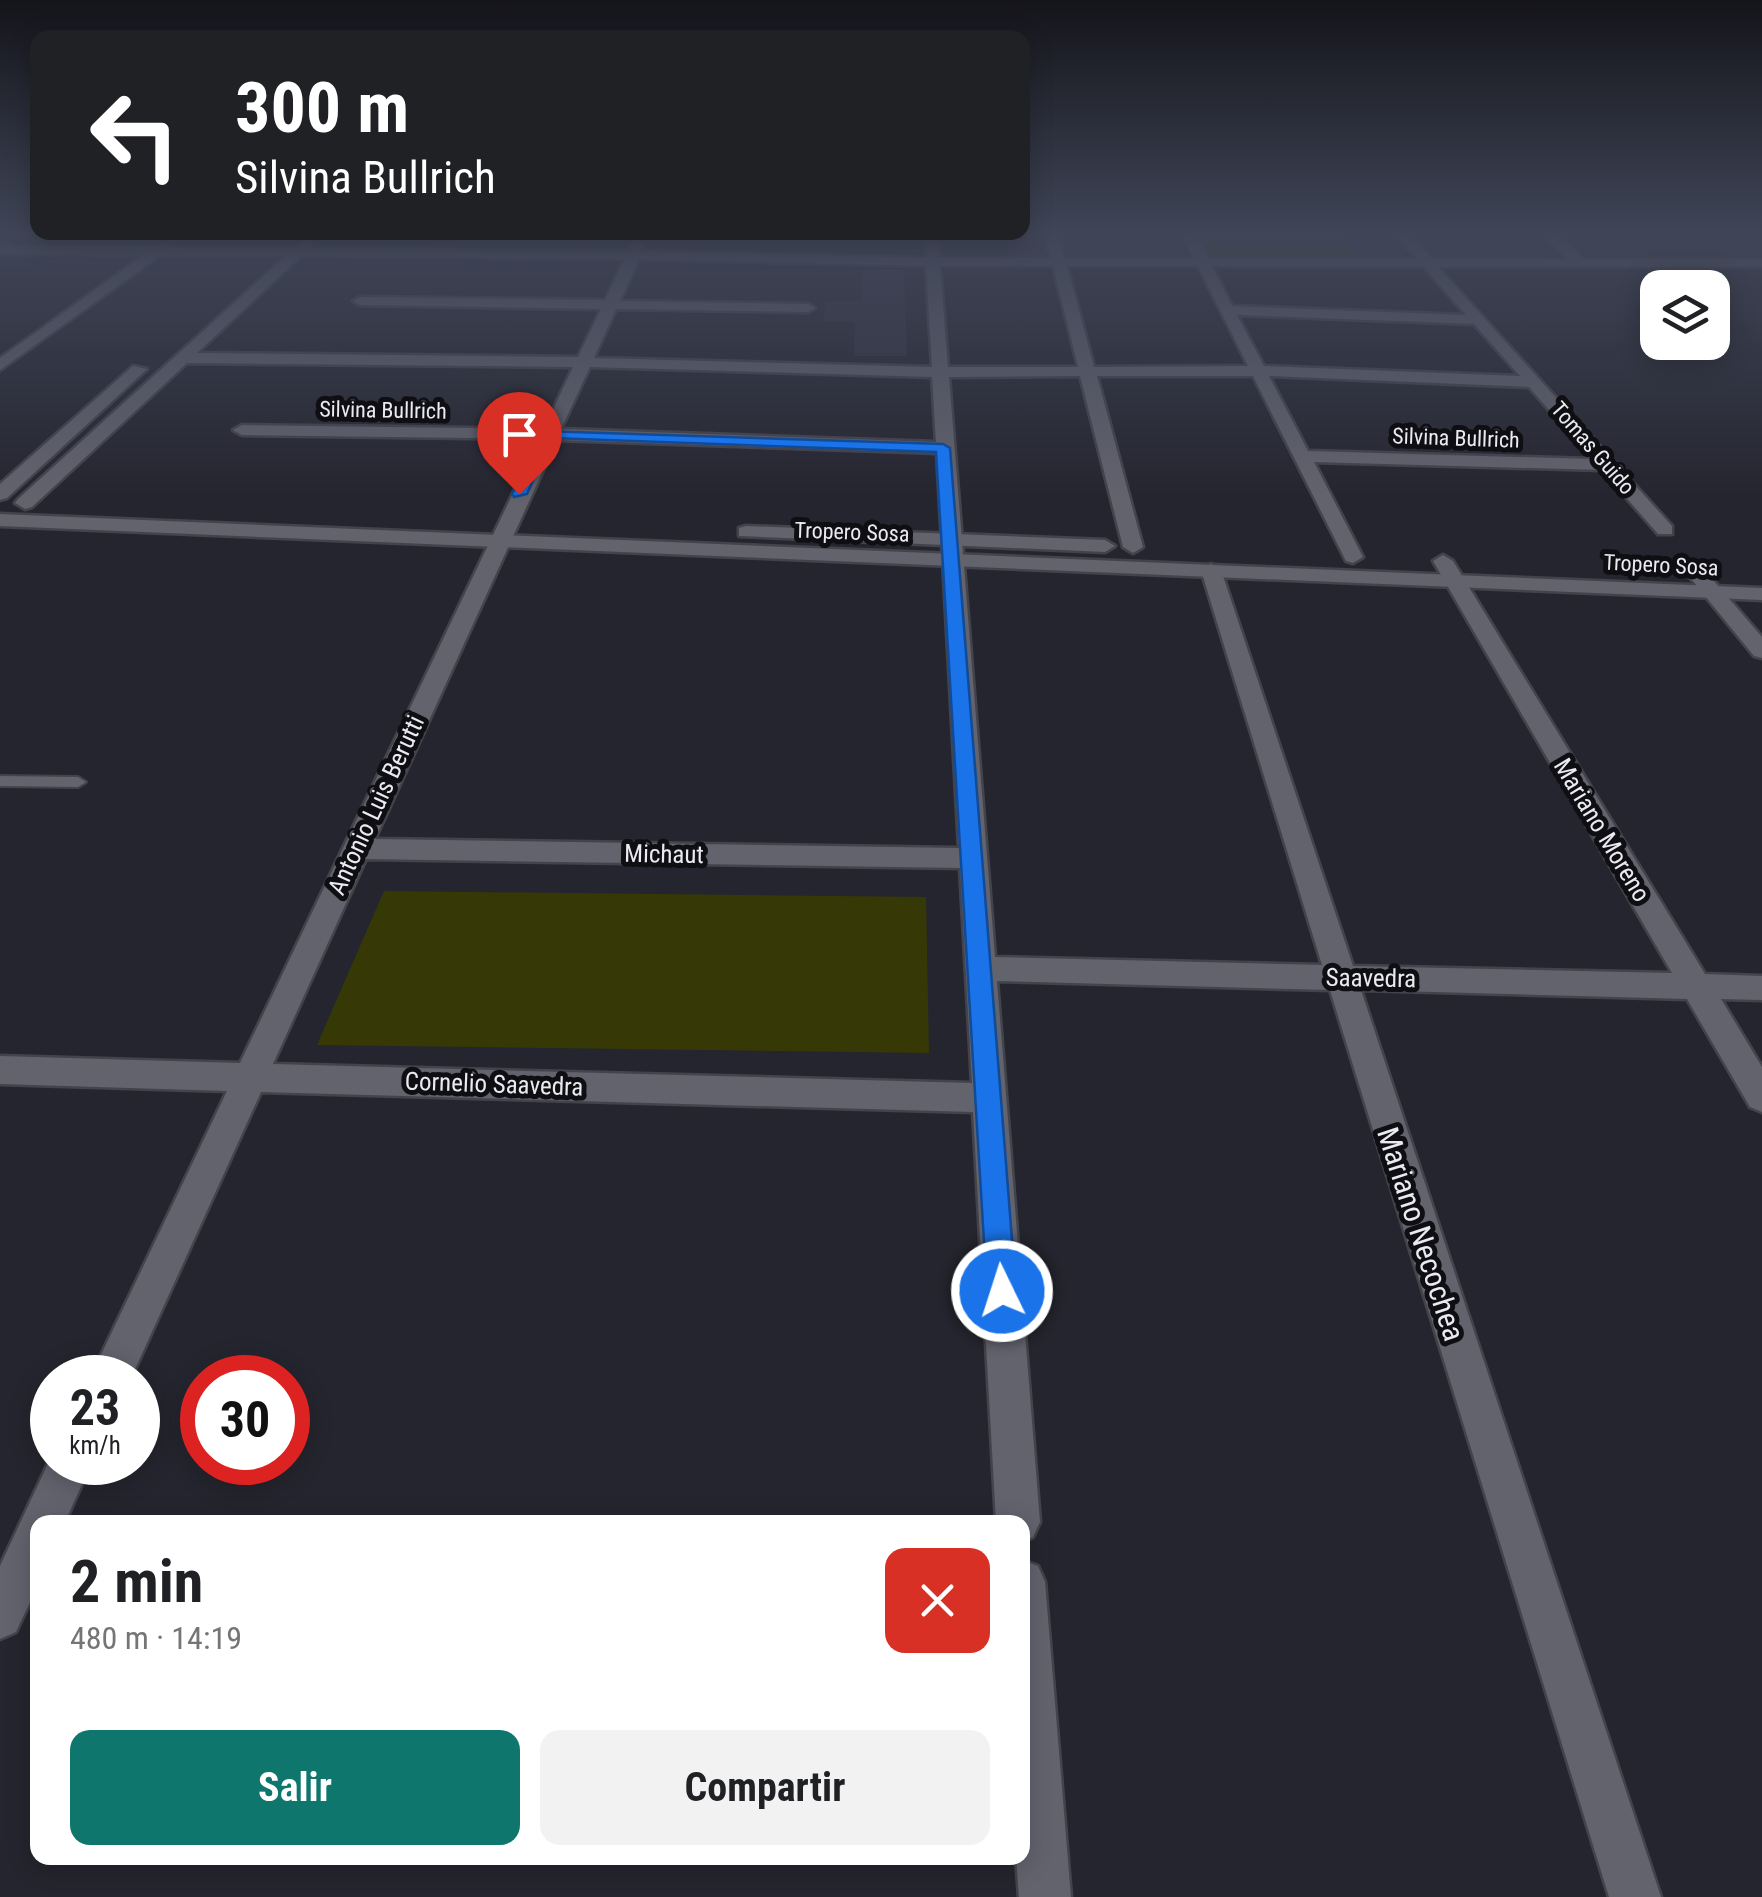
<!DOCTYPE html>
<html lang="es">
<head>
<meta charset="utf-8">
<style>
  body { margin:0; font-family:"Roboto Condensed",sans-serif; background:#f2f2f2; color:#202124; height:100vh; display:flex; flex-direction:column; font-size:38px; white-space:nowrap }
  * { box-sizing:border-box; margin:0 }
  p { font-size:32px; color:#757577 }
  .icon { flex:none; width:55px; height:55px; fill:none; stroke:currentColor; stroke-width:2; stroke-linecap:round; stroke-linejoin:round }
  .map { position:relative; flex:1; overflow:hidden }
  .drawer { position:absolute; left:30px; top:1515px; width:1000px; height:350px; display:flex; flex-direction:column; background:#fff; border-radius:20px; box-shadow:0 5px 25px #0003 }
  .drawer>* { flex:none }
  .guide { position:absolute; left:30px; top:30px; width:1000px; height:210px; border-radius:20px; box-shadow:0 5px 25px #0003; background:#202124; color:#fff; overflow:hidden }
  .fabs { position:absolute; left:1640px; top:270px; display:grid; gap:20px }
  .fabs a { display:grid; place-items:center; width:90px; height:90px; border-radius:20px; background:#fff; box-shadow:0 5px 25px #0003; font-size:50px }
  .speed { position:absolute; left:30px; top:1355px; display:flex; gap:20px; font-size:50px; font-weight:700; text-align:center }
  .speed>* { display:grid; place-content:center; width:130px; height:130px; border-radius:50%; background:#fff; box-shadow:0 5px 25px #0003; line-height:1 }
  .speed small { font-size:25px; font-weight:400 }
  .speed .limit { border:15px solid #d22; background:#fff; color:#111 }
  .pin { position:absolute; display:grid; place-items:center; width:85px; height:85px; color:#fff; margin:-102px -42px; border-radius:50% 50% 50% 0; rotate:-45deg; box-shadow:0 0 10px #0007 }
  .pin .icon { rotate:45deg }
  .me { position:absolute; width:110px; margin:-55px; rotate:356deg; stroke-linejoin:round; filter:drop-shadow(0 0 8px #0008) }
  .turn { display:flex; align-items:center; gap:35px; height:210px; padding:0 40px; font-size:45px }
  .turn .icon { width:130px; height:130px; stroke-width:2.5 }
  .turn b { display:block; font-size:70px; line-height:85px }
  .round { display:grid; place-items:center; flex:none; width:105px; height:105px; border-radius:20px; background:#f2f2f2 }
  .head { display:flex; align-items:center; justify-content:space-between; height:170px; padding:0 40px }
  h1 { font-size:60px; font-weight:700; line-height:75px }
  .primary-button { display:flex; gap:20px; margin-top:auto; padding:20px 40px }
  .primary-button a { flex:1; height:115px; border-radius:20px; background:#0f766e; color:#fff; font-size:40px; font-weight:700; line-height:115px; text-align:center }
  .primary-button a+a { background:#f2f2f2; color:#202124 }
  .map>svg:first-child { display:block }
  .built { fill:#30303f }
  .green { fill:#363905 }
  .lines { fill:none; stroke-linecap:round; stroke-linejoin:round }
  .service-casing { stroke:#43434b; stroke-width:4 }
  .minor-casing { stroke:#43434b; stroke-width:5 }
  .tertiary-casing { stroke:#43434b; stroke-width:5 }
  .service { fill:#63636e; fill-rule:evenodd }
  .minor { fill:#63636e; fill-rule:evenodd }
  .tertiary { fill:#63636e; fill-rule:evenodd }
  .route { fill:#1a73e8; stroke:#114b97; stroke-width:2.5 }
  .labels { text-anchor:middle; dominant-baseline:central; stroke-width:10; stroke-linejoin:round; paint-order:stroke }
  .far-street-label { font-size:22px; fill:#eaebf1; stroke:#0f0f13 }
  .street-label { font-size:25px; fill:#eaebf1; stroke:#0f0f13 }
  .near-street-label { font-size:30px; fill:#eaebf1; stroke:#0f0f13 }
</style>
</head>
<body>
<div class="map">
<svg width="1762" height="1897" viewBox="0 0 1762 1897">
  <rect width="100%" height="100%" fill="#25252f"/>
  <!-- built -->
  <polygon class="built" points="862,270 904,270 907,356 854,356 855,322 824,322 825,301 861,301"/>
  <!-- green -->
  <g class="green">
    <polygon points="1199,233 1340,233 1355,256 1210,257"/>
    <polygon points="384,891 926,897 929,1053 317,1045"/>
  </g>
  <g class="lines">
    <!-- service casing -->
    <g class="service-casing">
      <polygon id="service" points="0,776 78,777 86,782 78,787 0,786"/>
    </g>
    <!-- minor casing -->
    <g class="minor-casing">
      <g id="minor">
        <path d="M637,233H650L642,251L926,258L925,233H938L939,258H1051L1045,233H1058L1064,258H1194L1182,233H1195L1208,258H1416L1395,233H1408L1431,258L1568,259L1542,233H1556L1584,259H1762V267H1438L1672,526V534H1658L1602,470L1314,462L1363,557L1353,563L1346,561L1253,376H1097L1143,547L1133,553L1123,547L1080,376L949,377L995,957L1322,965L1201,570L1211,564L1221,570L1353,966L1672,973L1433,561L1443,555L1453,561L1705,974L1762,976V1000L1721,999L1762,1067V1112L1750,1107L1687,999L1361,990L1661,1897H1609L1330,990L997,981L1040,1522L1033,1537L1022,1542V1522H996L973,1112L261,1092L131,1378H90L227,1091L0,1084V1056L240,1063L539,439L242,435L233,430L242,425L544,429L573,367L187,363L32,507L25,509L15,503L18,499L286,256L161,255L0,370V358L144,255L0,254V246L155,247L164,243L170,247L295,248L306,241L313,245L310,248L629,251ZM301,256L625,259L605,300L360,297L353,301L360,305L601,309L578,357L197,353ZM639,259L926,266L932,367L594,358L616,309L808,312L815,308L808,304L620,301ZM940,266H1053L1078,367H948ZM1067,266H1198L1248,366L1094,367ZM1212,266L1424,267L1466,315L1232,306ZM1237,315L1474,324L1520,376L1264,366ZM590,367L932,377L936,442L561,429ZM1269,376L1529,387L1592,459L1308,451ZM557,440L937,453L959,848L375,839ZM366,859L960,868L972,1083L273,1064Z"/>
        <polygon points="133,366 147,369 7,498 0,500 0,484"/>
        <polygon points="1695,565 1702,567 1762,637 1762,658 1754,656 1688,575 1684,571 1688,567"/>
        <polygon points="52,1455 52,1462 92,1462 65,1522 38,1522 38,1585 16,1632 0,1639 0,1566"/>
        <polygon points="1022,1560 1038,1566 1045,1582 1071,1897 1019,1897 1016,1858 1022,1858"/>
      </g>
    </g>
    <!-- tertiary casing -->
    <g class="tertiary-casing">
      <g id="tertiary">
        <polygon points="0,514 1762,588 1762,600 0,526"/>
        <polygon points="746,526 1105,540 1115,546 1105,552 739,536 739,528"/>
      </g>
    </g>
    <!-- service -->
    <use href="#service" class="service"/>
    <!-- minor -->
    <use href="#minor" class="minor"/>
    <!-- tertiary -->
    <use href="#tertiary" class="tertiary"/>
  </g>
  <!-- sky -->
  <linearGradient id="sky" x2="0" y2="1"><stop stop-color="#14141a"/><stop offset="0.47" stop-color="#404658"/><stop offset="1" stop-color="#404658" stop-opacity="0"/></linearGradient>
  <rect width="1762" height="499" fill="url(#sky)"/>
  <!-- route -->
  <polygon class="route" points="542,431 943,444 950,448 1016,1291 1012,1301 1002,1306 991,1301 987,1291 936,452 552,438 527,494 514,497 512,494"/>
  <g class="labels">
    <!-- far-street labels -->
    <g class="far-street-label">
      <text transform="translate(383 410) rotate(1)">Silvina Bullrich</text>
      <text transform="translate(1456 438) rotate(2)">Silvina Bullrich</text>
      <text transform="translate(1593 448) rotate(49)">Tomas Guido</text>
      <text transform="translate(852 532) rotate(2)">Tropero Sosa</text>
      <text transform="translate(1661 565) rotate(3)">Tropero Sosa</text>
    </g>
    <!-- street labels -->
    <g class="street-label">
      <text transform="translate(376 805) rotate(-65)">Antonio Luis Berutti</text>
      <text transform="translate(1602 830) rotate(59)">Mariano Moreno</text>
      <text transform="translate(664 854) rotate(1)">Michaut</text>
      <text transform="translate(1371 978) rotate(1)">Saavedra</text>
      <text transform="translate(494 1084) rotate(2)">Cornelio Saavedra</text>
    </g>
    <!-- near-street labels -->
    <g class="near-street-label">
      <text transform="translate(1421 1234) rotate(72)">Mariano Necochea</text>
    </g>
  </g>
</svg>
<div class="fabs">
<a><svg class="icon" aria-label="layers" viewBox="0 0 24 24"><path d="M12 4l9 5-9 5-9-5zM3 14l9 5 9-5"/></svg></a>
</div>
<div class="speed"><div>23<small>km/h</small></div><div class="limit">30</div></div>
<div class="pin" style="left:519px;top:494px;background:#d93025"><svg class="icon" aria-label="arrive" viewBox="0 0 24 24"><path d="M6 21V4h12l-3 4 3 4H6"/></svg></div>
<svg class="me" style="left:1002px;top:1291px" viewBox="-20 -20 40 40"><circle r="17" fill="#1a73e8" stroke="#fff" stroke-width="3"/><path d="M0-11L8 9 0 5-8 9z" fill="#fff"/></svg>
<div class="guide">
<div class="turn"><svg class="icon" aria-label="left" viewBox="0 0 24 24"><path d="M17 20v-9H6M10 6l-5 5 5 5"/></svg><div><b>300 m</b>Silvina Bullrich</div></div>
</div>
<section class="drawer">
<div class="head"><div><h1>2 min</h1><p>480 m · 14:19</p></div><a class="round" style="background:#d93025;color:#fff"><svg class="icon" aria-label="close" viewBox="0 0 24 24"><path d="M6 6l12 12M18 6L6 18"/></svg></a></div>
<div class="primary-button"><a>Salir</a><a>Compartir</a></div>
</section>
</div>
</body>
</html>
